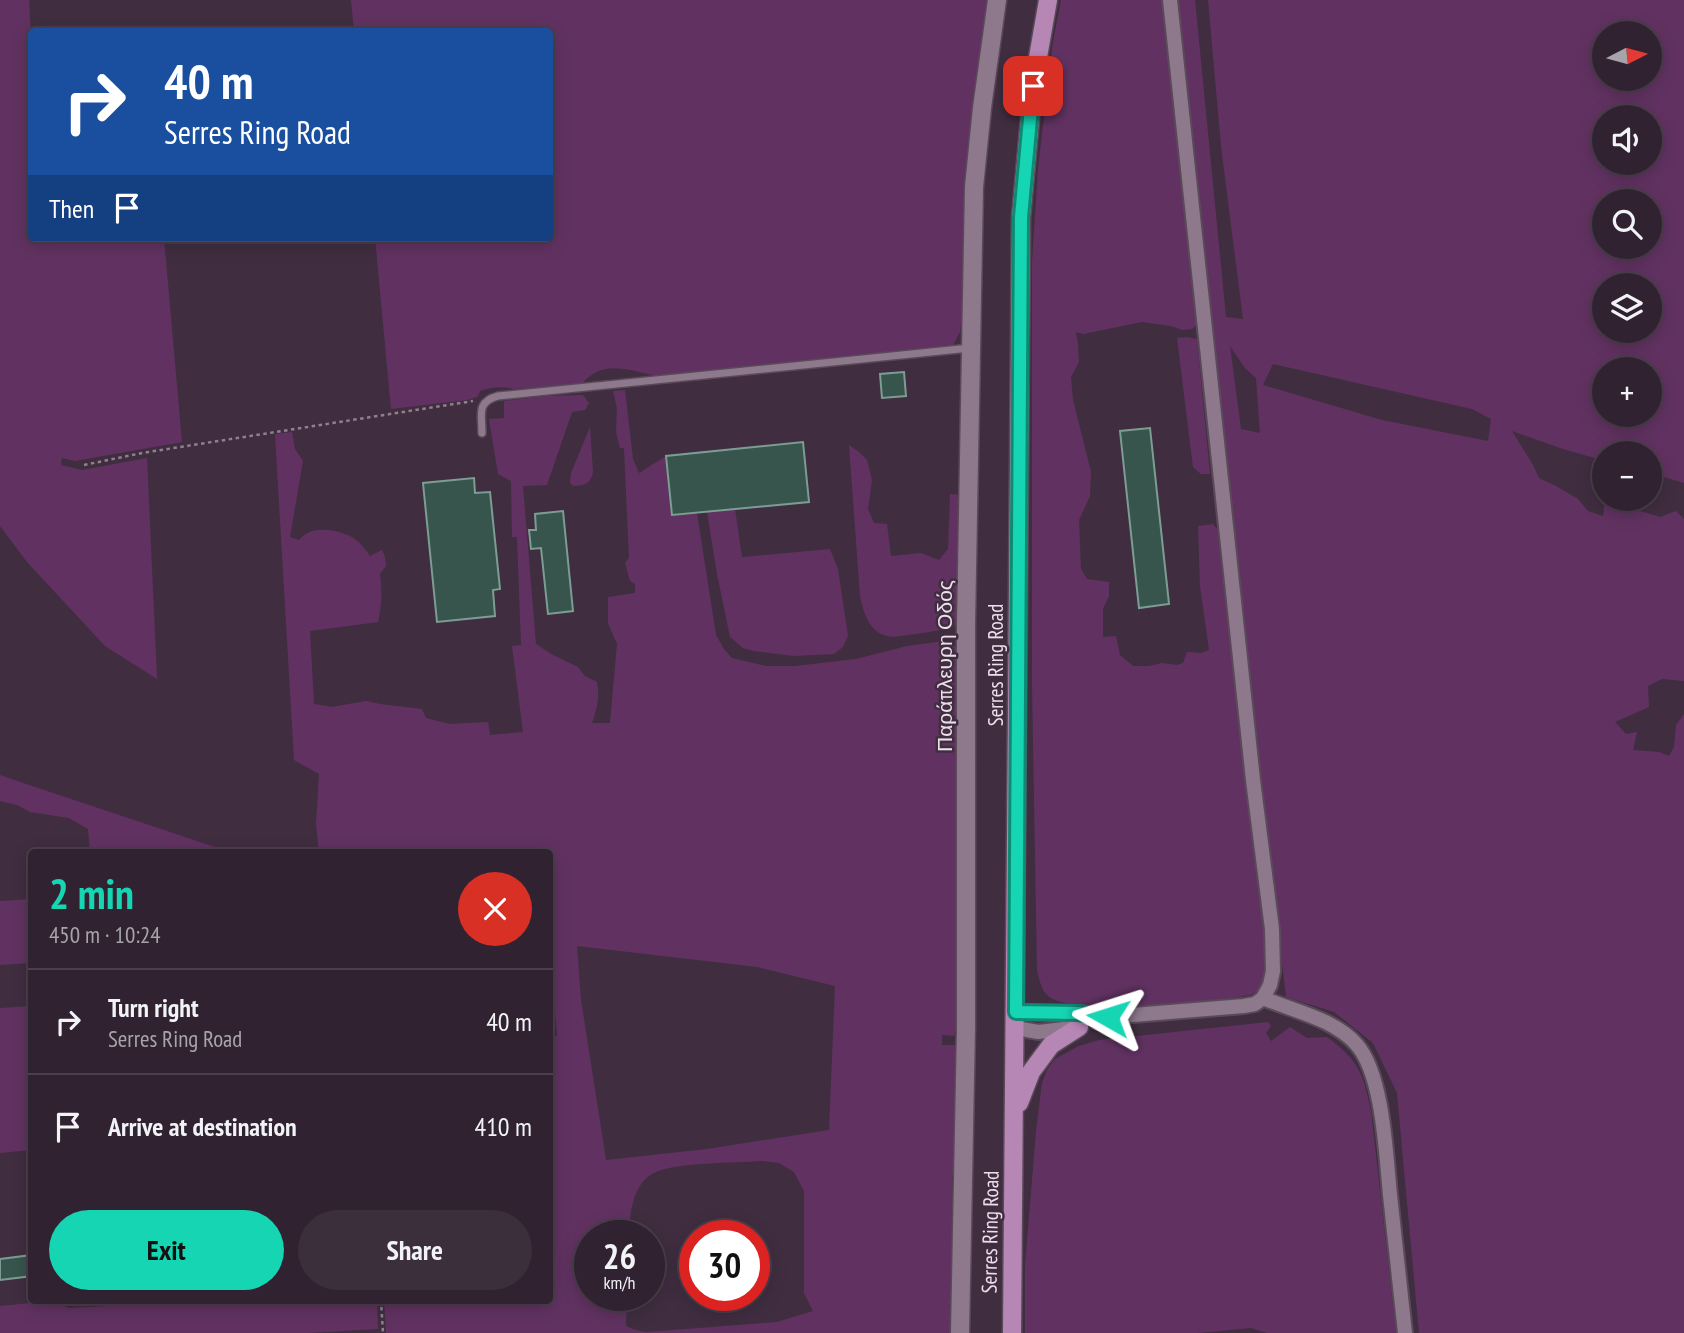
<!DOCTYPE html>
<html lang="en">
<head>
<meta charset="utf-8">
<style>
  body { margin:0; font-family:"PT Sans Narrow",sans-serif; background:#3c2f3c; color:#f1f3f6; height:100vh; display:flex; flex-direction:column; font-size:26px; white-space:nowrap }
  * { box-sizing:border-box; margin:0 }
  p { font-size:23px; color:#a8a4ab }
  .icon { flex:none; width:38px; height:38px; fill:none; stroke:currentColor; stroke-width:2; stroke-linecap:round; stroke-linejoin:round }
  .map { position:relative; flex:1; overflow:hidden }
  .sheet { position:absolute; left:28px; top:849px; width:525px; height:455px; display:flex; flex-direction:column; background:#302230; border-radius:7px; box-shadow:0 4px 18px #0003,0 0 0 2px #4b3f4c }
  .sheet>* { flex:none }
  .top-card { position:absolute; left:28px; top:28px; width:525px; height:214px; border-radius:7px; box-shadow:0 4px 18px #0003,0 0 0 2px #4b3f4c; background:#1a4fa0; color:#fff; overflow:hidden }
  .needle { width:46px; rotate:84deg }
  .fabs { position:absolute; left:1592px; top:21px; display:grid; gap:14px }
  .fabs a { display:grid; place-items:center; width:70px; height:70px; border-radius:50%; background:#302230; box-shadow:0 4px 18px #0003,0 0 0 2px #4b3f4c; font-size:35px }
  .speed { position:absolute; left:574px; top:1220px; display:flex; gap:14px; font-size:35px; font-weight:700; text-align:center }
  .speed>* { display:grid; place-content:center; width:91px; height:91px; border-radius:50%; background:#302230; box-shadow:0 4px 18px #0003,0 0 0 2px #4b3f4c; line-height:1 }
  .speed small { font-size:18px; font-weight:400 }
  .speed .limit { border:10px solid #d22; background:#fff; color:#111 }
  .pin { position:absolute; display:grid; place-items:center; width:60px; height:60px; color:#fff; margin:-30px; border-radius:14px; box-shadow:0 4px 10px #0006 }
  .me { position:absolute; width:77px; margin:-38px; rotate:276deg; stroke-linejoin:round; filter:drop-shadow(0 0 5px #0008) }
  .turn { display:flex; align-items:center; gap:24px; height:147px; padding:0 21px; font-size:32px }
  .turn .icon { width:91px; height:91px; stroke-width:2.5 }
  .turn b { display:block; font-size:49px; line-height:60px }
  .then { display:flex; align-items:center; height:66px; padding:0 21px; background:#0003; gap:14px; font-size:26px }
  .round { display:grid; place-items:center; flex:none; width:74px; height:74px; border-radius:37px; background:#3c2f3c }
  .summary { display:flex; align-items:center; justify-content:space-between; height:119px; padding:0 21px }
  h1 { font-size:42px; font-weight:600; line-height:52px; color:#15d5b3 }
  .action { display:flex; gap:14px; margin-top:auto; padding:14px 21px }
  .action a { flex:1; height:80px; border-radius:42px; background:#15d5b3; color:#111; font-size:28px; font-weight:600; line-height:80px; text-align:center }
  .action a+a { background:#3c2f3c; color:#f1f3f6 }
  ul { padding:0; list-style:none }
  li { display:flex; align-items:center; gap:21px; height:105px; padding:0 21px; border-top:2px solid #4b3f4c }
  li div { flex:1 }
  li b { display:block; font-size:26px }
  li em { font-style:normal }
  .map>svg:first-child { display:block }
  .green { fill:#613261; fill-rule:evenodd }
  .building { fill:#37554d; stroke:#7c9d93; stroke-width:2 }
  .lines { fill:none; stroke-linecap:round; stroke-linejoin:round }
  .lane-casing { stroke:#5a4a59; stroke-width:10 }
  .street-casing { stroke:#5a4a59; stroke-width:18 }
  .secondary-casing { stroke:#5a4a59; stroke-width:21 }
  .primary-casing { stroke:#5a4a59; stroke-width:21 }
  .path { stroke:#90808f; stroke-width:2.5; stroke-dasharray:3.5 3.5; stroke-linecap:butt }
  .lane { stroke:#8d788c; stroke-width:7 }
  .street { stroke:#8d788c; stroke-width:14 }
  .secondary { stroke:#8d788c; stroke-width:18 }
  .primary { stroke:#b686b4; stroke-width:18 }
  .route-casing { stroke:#0e8a74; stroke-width:18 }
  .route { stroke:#15d5b3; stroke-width:12 }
  .labels { text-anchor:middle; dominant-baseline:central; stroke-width:5; stroke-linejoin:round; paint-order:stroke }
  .street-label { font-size:21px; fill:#ebdfea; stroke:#402e40 }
</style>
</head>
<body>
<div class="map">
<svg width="1684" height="1333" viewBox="0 0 1684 1333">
  <rect width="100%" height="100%" fill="#402e40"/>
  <!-- green -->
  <g class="green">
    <polygon points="0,0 29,0 32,51 32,238 164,238 182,442 75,461 62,458 61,465 82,470 147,458 157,679 105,646 27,562 0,526"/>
    <path d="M351,0H991L969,165L964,229L962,316L960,332L953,345L657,376C630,371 603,358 582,384L514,389C503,386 490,387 480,391L477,397L467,400L391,409L375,238H550V32L354,31Z"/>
    <path d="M1061,0H1166L1182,167L1191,281L1198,323L1192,329L1182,330L1171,326L1142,322L1083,334L1076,332L1078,344L1079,362L1071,377L1073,400L1091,472L1090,496L1079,520L1081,569L1087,579L1109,582V596L1103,609V637L1116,636L1120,655L1133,666H1149L1162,663L1177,665L1183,663L1187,652L1201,653L1209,650L1200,586L1198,526L1213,524L1217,529L1268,965C1267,978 1263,989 1250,995C1216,1001 1069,1018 1047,995C1041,989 1039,978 1037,970L1032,684V262L1038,169L1047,91L1053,42Z"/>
    <path d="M1178,0H1195L1226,317L1243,319L1221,146L1208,0H1684V483L1650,473V453H1605V461L1563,449L1512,431L1533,465L1539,478L1556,486L1578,499L1588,511L1603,516L1605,499H1621L1634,509L1660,517L1676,511L1684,519V681L1662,679L1648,686L1649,707L1615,722L1626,734L1637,732L1633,750L1659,752L1669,756L1674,747L1676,725L1684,714V1333H1419L1397,1093L1373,1043L1334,1012L1286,997L1210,330ZM1605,33H1650V79H1605ZM1605,117H1650V163H1605ZM1605,201H1650V247H1605ZM1605,285H1650V331H1605ZM1230,346L1245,368L1256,378L1260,433L1241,429ZM1273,364L1472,409L1491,419L1488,441L1382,420L1263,385ZM1605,369H1650V415H1605Z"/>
    <polygon points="1187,337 1197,339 1210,474 1201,474 1193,467 1177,338"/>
    <path d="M625,390L633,459L639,473L666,456L672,515L697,513L716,635L724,649L732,658L766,666H795L856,659L907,646L937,642H948L955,646L958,652V714L939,724L940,732L959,724L957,1026L954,1036L942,1035V1045H955V1163L952,1178V1333H386L384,1300H550V1037L557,1036L551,964L550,962V852H319L316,824L319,774L294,760L275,434L292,432L295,449L303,461L290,537L299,540C309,527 330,528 345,534C356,537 364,547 370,556L382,550L385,557L386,566L380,574C382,590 382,605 378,622L310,631L314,704L332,707L366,701L380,704L422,709L426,718L450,724L488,722L490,735L523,732L512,646L521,645L517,537H512L511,481L498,474L489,419L504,418V401L547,396L583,395L589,403L585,410L572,412L547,485L523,486L536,644L553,655L578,667L585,676L597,682C600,696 597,710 592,723H610L617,644L608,623V597L635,593V584L630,581L625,563L629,558L624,448H620L616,432L617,408L613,391ZM577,946L757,967L835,986L829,1130L707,1149L606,1160L581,1000ZM761,1161L779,1163L794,1172L804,1191V1293L813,1311L777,1322L646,1332L635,1330L626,1326L627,1295H590V1236L629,1235C630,1214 632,1184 654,1173C674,1162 736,1163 761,1161Z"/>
    <path d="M590,427L593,472C591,483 584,486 573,486L570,483L571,473Z"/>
    <path d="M849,445L859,452L867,460L872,480L868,509L874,523L887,524L891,556L921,553L939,560L948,549L950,494L961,495L959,623C946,630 930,632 915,634C906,635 896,638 887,636C869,632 863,611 860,596Z"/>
    <polygon points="735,509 742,557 830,549 838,569 848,636 843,647 834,654 794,656 754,651 743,648 730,637 717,574 707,512"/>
    <polygon points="0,775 29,785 230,852 90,852 88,829 69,818 30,812 17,805 0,801"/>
    <polygon points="31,899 31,963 0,965 0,901"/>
    <polygon points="31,1006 31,1150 0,1153 0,1008"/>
    <path d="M1268,1022L1271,1026L1266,1033L1271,1041L1290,1027L1307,1038L1327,1037C1360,1062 1363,1073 1371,1111L1396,1333H1267L1251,1328L1198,1333H1025V1266L1036,1131L1042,1083L1047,1070L1055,1059L1079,1046L1099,1040Z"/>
    <polygon points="133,1300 377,1300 378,1329 308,1333 0,1333 0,1306 51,1301 69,1308 132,1305"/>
  </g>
  <!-- building -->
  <g class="building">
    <polygon points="904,372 906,396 882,398 880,374"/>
    <polygon points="1150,428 1169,604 1139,608 1120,431"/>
    <polygon points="803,442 809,502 672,515 666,456"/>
    <polygon points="474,478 475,493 490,492 500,589 493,590 495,616 437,622 423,483"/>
    <polygon points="563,511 573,611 548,614 541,548 531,549 529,530 536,530 535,514"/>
    <polygon points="32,1255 32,1276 0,1280 0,1259"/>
  </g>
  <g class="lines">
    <!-- lane casing -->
    <g class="lane-casing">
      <path id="lane" d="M482,433C482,414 476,402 498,396L970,348"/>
    </g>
    <!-- street casing -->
    <g class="street-casing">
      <g id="street">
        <path d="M1263,998C1293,1011 1335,1019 1357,1045C1383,1075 1386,1155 1390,1195C1395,1241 1400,1287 1405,1333"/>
        <polyline points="1016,1012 1078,1013 1108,1017 1244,1006 1255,1004 1263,998 1270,985 1273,971 1272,929 1253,780 1170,0"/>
        <polyline points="1016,1028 1038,1032 1073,1028"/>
      </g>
    </g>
    <!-- secondary casing -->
    <g class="secondary-casing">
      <polyline id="secondary" points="960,1333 966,1027 966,624 974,187 982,108 997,0"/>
    </g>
    <!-- primary casing -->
    <g class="primary-casing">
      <g id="primary">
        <polyline points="1019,1103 1031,1072 1051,1045 1079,1027"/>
        <polyline points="1012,1333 1021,217 1033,86 1048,0"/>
      </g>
    </g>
    <!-- path -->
    <g class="path">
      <polyline points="84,465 142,453 473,401"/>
      <polyline points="381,1300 383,1333"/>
    </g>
    <!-- lane -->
    <use href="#lane" class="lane"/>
    <!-- street -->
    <use href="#street" class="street"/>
    <!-- secondary -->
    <use href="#secondary" class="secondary"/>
    <!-- primary -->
    <use href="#primary" class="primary"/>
  </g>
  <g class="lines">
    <!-- route casing -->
    <g class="route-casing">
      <polyline id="route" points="1033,86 1021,217 1016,1012 1078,1013 1108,1017"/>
    </g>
    <!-- route -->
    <use href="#route" class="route"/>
  </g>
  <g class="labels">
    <!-- street labels -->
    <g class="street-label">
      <text transform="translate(995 665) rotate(-90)">Serres Ring Road</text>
      <text transform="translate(944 666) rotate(-90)">Παράπλευρη Οδός</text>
      <text transform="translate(990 1232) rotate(-89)">Serres Ring Road</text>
    </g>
  </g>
</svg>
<div class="fabs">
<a><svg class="needle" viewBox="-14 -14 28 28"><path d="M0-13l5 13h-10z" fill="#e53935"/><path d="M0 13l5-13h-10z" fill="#a8a4ab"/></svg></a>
<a><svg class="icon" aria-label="sound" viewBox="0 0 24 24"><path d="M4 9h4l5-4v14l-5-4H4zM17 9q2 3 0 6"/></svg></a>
<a><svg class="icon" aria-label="search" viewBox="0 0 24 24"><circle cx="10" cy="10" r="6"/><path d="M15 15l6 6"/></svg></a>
<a><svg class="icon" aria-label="layers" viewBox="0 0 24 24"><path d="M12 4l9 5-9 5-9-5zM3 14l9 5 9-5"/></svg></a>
<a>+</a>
<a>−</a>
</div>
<div class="speed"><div>26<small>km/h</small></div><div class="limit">30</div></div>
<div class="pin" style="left:1033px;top:86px;background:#d93025"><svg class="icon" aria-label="arrive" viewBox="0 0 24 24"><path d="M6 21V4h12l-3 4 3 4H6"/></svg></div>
<svg class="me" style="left:1108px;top:1017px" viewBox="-20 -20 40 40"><path d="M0-17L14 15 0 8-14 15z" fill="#15d5b3" stroke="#fff" stroke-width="4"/></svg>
<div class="top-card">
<div class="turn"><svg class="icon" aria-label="right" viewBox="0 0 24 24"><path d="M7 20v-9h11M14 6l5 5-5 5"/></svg><div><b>40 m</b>Serres Ring Road</div></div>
<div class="then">Then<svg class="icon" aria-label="arrive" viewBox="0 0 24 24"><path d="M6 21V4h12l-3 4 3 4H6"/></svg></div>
</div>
<section class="sheet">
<div class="summary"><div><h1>2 min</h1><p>450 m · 10:24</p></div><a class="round" style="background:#d93025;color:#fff"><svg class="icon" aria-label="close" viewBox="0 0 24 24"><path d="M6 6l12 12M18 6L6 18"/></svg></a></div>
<ul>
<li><svg class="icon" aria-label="right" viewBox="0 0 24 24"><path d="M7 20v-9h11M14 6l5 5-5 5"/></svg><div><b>Turn right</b><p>Serres Ring Road</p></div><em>40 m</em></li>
<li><svg class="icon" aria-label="arrive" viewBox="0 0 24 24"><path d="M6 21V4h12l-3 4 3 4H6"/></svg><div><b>Arrive at destination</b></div><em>410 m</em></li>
</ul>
<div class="action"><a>Exit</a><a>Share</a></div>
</section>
</div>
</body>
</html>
